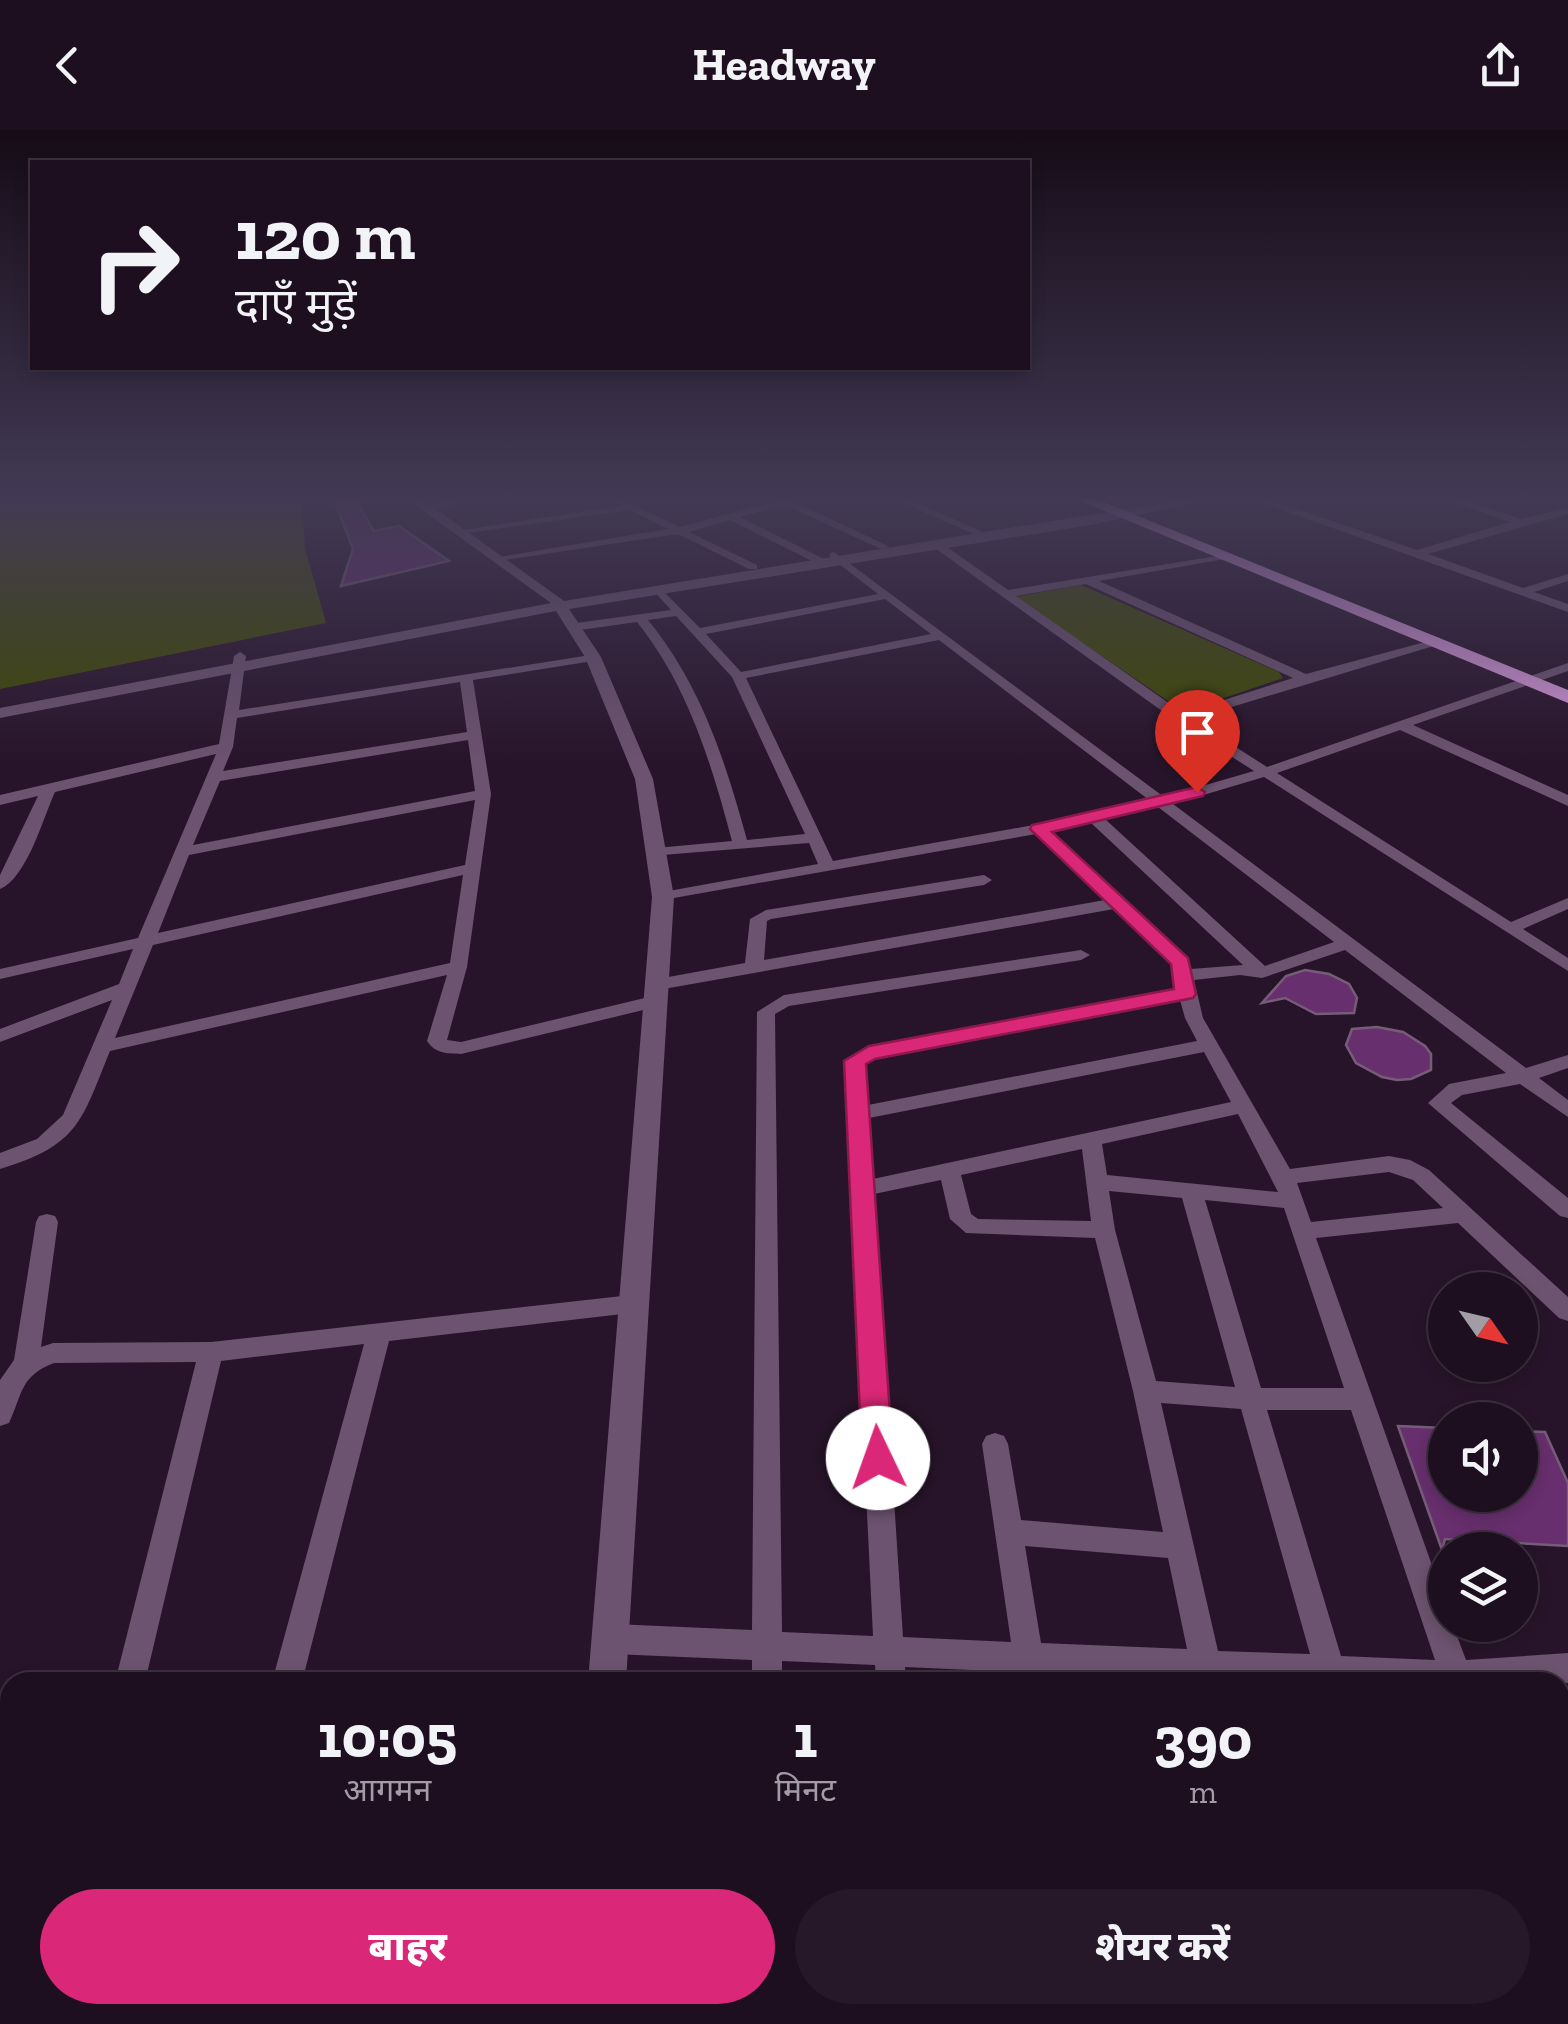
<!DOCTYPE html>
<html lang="hi">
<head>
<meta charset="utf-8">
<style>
  body { margin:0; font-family:"Zilla Slab","Noto Sans Devanagari",serif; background:#261829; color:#f1f3f6; height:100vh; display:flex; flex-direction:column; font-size:38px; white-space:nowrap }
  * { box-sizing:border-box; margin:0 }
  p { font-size:32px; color:#a19ca5 }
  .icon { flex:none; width:55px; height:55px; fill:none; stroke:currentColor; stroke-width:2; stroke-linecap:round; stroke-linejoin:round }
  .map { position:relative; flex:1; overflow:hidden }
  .details { position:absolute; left:0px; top:1542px; width:1570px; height:352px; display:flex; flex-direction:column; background:#1e0f20; border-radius:30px 30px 0 0; box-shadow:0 5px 15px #0003,0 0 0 2px #3c2f3e }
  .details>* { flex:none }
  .top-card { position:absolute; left:30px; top:30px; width:1000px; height:210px; border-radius:0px; box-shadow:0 5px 15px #0003,0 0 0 2px #3c2f3e; background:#1e0f20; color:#f1f3f6; overflow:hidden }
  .needle { width:65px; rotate:124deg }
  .buttons { position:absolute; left:1428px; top:1142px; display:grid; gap:20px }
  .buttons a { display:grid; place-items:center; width:110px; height:110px; border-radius:50%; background:#1e0f20; box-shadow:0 5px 15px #0003,0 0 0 2px #3c2f3e; font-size:50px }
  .pin { position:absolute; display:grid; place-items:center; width:85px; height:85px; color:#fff; margin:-102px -42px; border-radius:50% 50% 50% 0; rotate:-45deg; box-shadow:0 0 10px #0007 }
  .pin .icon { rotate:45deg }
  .me { position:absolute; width:110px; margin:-55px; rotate:357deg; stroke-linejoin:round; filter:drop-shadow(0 0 8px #0008) }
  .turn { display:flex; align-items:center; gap:35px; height:210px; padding:0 40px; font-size:45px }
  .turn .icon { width:130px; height:130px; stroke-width:2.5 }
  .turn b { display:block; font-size:70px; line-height:85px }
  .eta { display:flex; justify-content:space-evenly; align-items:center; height:170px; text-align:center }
  .eta b { font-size:60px; font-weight:800; line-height:70px }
  .primary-button { display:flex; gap:20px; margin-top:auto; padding:20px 40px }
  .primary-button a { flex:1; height:115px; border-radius:60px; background:#db2777; color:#fff; font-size:40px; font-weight:800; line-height:115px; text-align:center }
  .primary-button a+a { background:#261829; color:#f1f3f6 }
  header { display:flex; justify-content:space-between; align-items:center; height:130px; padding:0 40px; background:#1e0f20; font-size:45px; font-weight:800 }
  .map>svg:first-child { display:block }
  .green { fill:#3f4a01 }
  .building { fill:#672f6d; stroke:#755d77; stroke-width:2.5 }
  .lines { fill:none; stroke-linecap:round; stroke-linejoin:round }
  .minor { fill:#6c536f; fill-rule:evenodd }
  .tertiary { fill:#6c536f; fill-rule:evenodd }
  .trunk { fill:#ce94d4; fill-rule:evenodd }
  .route { fill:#db2777; stroke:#8e194d; stroke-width:2.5 }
</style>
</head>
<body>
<header><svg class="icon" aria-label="back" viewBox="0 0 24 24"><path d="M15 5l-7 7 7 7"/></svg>Headway<svg class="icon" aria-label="share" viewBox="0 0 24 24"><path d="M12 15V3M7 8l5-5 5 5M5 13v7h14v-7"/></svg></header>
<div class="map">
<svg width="1568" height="1894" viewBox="0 0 1568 1894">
  <rect width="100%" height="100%" fill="#28142a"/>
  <!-- green -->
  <g class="green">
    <polygon points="0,369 302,369 305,418 326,493 0,559"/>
    <polygon points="1081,455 1279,542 1283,548 1194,578 1177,577 1015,467"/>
  </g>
  <!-- building -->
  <g class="building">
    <polygon points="334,369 355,369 374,401 399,396 449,431 341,456 353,419"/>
    <polygon points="1305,840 1329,844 1349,854 1357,868 1354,883 1316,884 1285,868 1262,873 1286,846"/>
    <polygon points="1377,897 1403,902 1425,916 1431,924 1431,940 1411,949 1397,950 1382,947 1356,933 1346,915 1352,899"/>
    <polygon points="1398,1296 1445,1298 1445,1365 1520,1365 1520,1301 1545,1302 1568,1353 1568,1416 1445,1409 1442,1420"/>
  </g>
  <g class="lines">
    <!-- minor -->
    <g class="minor">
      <polygon points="457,369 484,369 425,380 420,377"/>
      <polygon points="620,369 680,397 783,369 800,369 795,372 890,417 881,419 785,375 740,387 826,430 826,434 818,434 730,390 689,402 757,435 757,439 749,439 678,404 498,431 493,428 668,399 630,380 461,404 456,401 621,376 616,372"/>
      <polygon points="894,369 908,369 983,402 974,404"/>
      <polygon points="1252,369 1268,369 1417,420 1510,392 1445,369 1461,369 1521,389 1568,378 1568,384 1428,424 1523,458 1568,444 1568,451 1534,462 1568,474 1568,482"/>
      <path d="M932,412H940L1008,460L1229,424L1230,426L1225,429L1099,451L1306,544L1440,508V514L1192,589L1267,637L1568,533V541L1413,595L1568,665V676L1400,600L1277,643L1511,792L1568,768V779L1523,799L1568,828V841L1264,647L1173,674L1526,938L1568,925V938L1539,948L1568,970V987L1520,954L1462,965L1451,973L1568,1068V1088L1560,1086L1428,973L1449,954L1506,943L1345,820L1262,848L1240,845L1194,850L1203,888L1290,1039L1389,1026L1410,1030L1429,1040L1568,1167V1191L1559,1188L1458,1093L1316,1108L1445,1472V1495H1453L1466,1530L1568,1523V1553L1261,1552L1147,1547L1148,1552H1118L1117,1546L1046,1543L1047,1552H1017L1015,1542L905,1537L906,1552H876L875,1535L782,1531V1552H752V1530L613,1524L602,1519L598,1509L602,1499L613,1494L752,1500L757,882L784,865L1081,820L1090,825L1081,830L789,876L775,884L782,1502L873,1506L845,931L869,917L1178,859L1172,835L1114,779L658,860L652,858L649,854L652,850L745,833L750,789L766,780L984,745L992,750L984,755L771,789L767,791L764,830L1105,770L1036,704L657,771L655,767L663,762L818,734L809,713L650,726V720L656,718L732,711C711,632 688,556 637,492L573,501L567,497L569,494L671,480L653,460L659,457L700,498L878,464L830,427V423L834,422L1164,667L1254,641L1176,591L932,416ZM1086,454L1293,548L1183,583L1016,466ZM885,469L931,504L741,542L706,504ZM676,486L732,547L805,704L747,710C725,630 701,555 648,490ZM939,510L1149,670L1039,694L833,731L746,548ZM1158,677L1334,812L1265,836L1105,689ZM1090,692L1243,835L1191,839L1187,829L1050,701ZM1180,870L1185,888L1197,911L868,975L865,934L875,928ZM1204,922L1231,972L873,1049L869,988ZM1238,984L1278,1062L1107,1045L1102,1014ZM1082,1019L1091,1091L978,1089L971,1084L961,1045ZM1389,1042L1413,1050L1443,1078L1311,1092L1297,1053ZM941,1050L950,1089L966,1103L1095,1108L1133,1261L1163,1402L1021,1390L1008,1314L1004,1306L995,1303L986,1306L982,1314L1011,1512L903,1507L874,1064ZM1109,1061L1182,1068L1235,1257L1156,1251L1115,1100ZM1205,1070L1284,1078L1344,1258H1261ZM1161,1273L1241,1279L1310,1524L1218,1521ZM1267,1280H1351L1435,1530L1341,1526ZM1025,1416L1168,1428L1187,1519L1041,1513Z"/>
      <path d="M240,522L246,526L239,580L597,524L599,527L593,531L473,550L491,664L467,837L447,910L461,912L653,866L662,872L660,876L461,924C446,923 436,924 427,911L447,845L110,921C81,992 79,1015 0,1039V1023L37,1009L63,985L112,870L0,912V899L119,854L133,819L0,849V839L138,808L216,624L55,662C43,688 27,748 0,759V745L38,666L0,675V665L219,614L234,526ZM460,552L467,602L223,641L233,617L237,588ZM468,610L475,661L193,715L220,651ZM475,670L465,735L158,803L189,725ZM463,745L450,833L115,908L153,815Z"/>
      <path d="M47,1084L55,1086L58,1092L41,1217L53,1213L211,1212L631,1165L639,1167L643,1174L639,1181L631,1183L389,1211L302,1552H272L364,1214L221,1231L145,1552H115L196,1232L54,1233C20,1246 23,1263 9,1293L0,1296V1250L14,1230L36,1092L39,1086Z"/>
      <polygon points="1560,1807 1568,1811 1568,1883 1560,1882"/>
      <polygon points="30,1885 66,1885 64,1894 28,1894"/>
      <polygon points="182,1885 218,1885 216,1894 180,1894"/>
      <polygon points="753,1885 789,1885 790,1894 754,1894"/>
      <rect x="901" y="1885" width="36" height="9"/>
      <polygon points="1066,1885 1102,1885 1103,1894 1067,1894"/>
      <polygon points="1216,1885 1252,1885 1254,1894 1218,1894"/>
    </g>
    <!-- tertiary -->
    <g class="tertiary">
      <polygon points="407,369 422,369 564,471 1186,369 1213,369 1090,395 569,479 601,527 653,649 674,767 626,1552 588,1552 652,767 635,649 585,527 556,481 0,588 0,578 551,473"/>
      <polygon points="544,1885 590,1885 589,1894 543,1894"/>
    </g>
    <!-- trunk -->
    <polygon class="trunk" points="1076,369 1096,369 1568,560 1568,573"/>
  </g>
  <!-- sky -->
  <linearGradient id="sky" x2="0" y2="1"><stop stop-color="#160b17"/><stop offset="0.58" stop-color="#423a55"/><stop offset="1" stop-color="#423a55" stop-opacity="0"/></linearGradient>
  <rect width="1568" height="634" fill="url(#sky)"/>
  <!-- route -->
  <polygon class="route" points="1197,657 1205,662 1203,666 1052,702 1188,828 1196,864 1193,868 875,929 866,934 893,1328 888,1337 878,1341 867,1337 862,1328 844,931 869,916 1174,859 1171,834 1030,699 1032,695"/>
</svg>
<div class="buttons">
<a><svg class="needle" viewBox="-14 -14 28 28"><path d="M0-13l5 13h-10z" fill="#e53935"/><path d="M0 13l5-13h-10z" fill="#a19ca5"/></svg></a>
<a><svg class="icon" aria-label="sound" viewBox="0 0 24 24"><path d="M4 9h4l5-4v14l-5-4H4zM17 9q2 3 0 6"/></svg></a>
<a><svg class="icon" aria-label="layers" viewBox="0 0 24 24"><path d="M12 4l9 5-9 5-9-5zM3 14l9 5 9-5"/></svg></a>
</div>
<div class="pin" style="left:1197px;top:662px;background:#d93025"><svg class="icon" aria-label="arrive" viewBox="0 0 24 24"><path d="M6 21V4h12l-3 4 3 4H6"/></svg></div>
<svg class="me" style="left:878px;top:1328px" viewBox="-20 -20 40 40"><circle r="19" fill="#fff"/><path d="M0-13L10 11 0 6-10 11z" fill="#db2777"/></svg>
<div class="top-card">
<div class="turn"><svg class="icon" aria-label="right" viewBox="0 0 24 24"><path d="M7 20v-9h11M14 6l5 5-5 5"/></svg><div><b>120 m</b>दाएँ मुड़ें</div></div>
</div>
<section class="details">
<div class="eta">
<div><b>10:05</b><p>आगमन</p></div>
<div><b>1</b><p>मिनट</p></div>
<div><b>390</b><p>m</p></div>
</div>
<div class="primary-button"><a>बाहर</a><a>शेयर करें</a></div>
</section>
</div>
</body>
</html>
